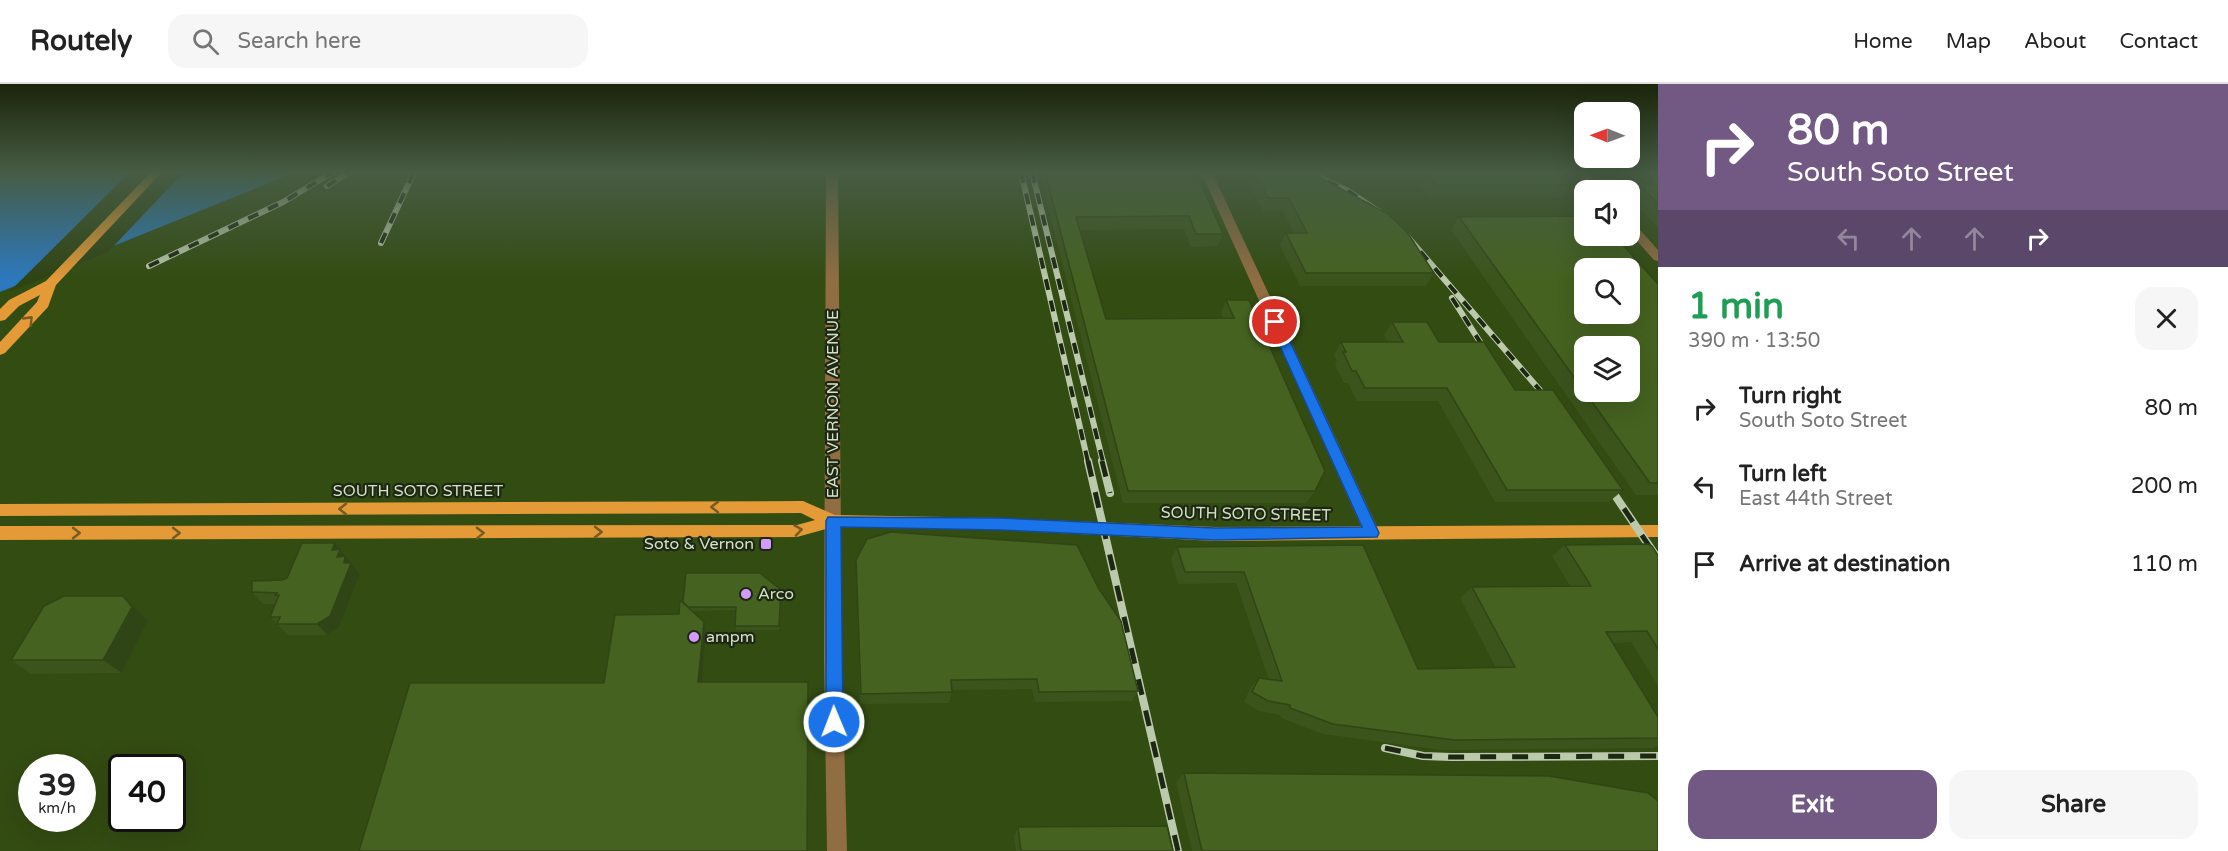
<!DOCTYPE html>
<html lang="en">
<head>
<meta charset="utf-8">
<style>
  body { margin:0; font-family:"Varela Round",sans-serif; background:#f6f6f6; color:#222; height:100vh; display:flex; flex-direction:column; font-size:22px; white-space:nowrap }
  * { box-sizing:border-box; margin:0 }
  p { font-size:20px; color:#767676 }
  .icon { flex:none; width:33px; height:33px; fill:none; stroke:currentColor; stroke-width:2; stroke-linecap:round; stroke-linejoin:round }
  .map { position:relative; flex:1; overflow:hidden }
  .drawer { display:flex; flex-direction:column; background:#fff; width:570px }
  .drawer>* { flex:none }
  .guide { background:#725984; color:#fff; overflow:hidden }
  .needle { width:39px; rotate:271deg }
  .controls { position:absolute; left:1574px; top:18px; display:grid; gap:12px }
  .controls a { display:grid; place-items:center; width:66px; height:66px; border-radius:12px; background:#fff; box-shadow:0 6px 24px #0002; font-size:30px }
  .speed { position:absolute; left:18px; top:670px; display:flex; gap:12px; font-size:30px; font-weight:700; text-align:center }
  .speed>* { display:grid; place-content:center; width:78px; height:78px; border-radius:50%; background:#fff; box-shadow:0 6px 24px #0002; line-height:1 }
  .speed small { font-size:15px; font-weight:400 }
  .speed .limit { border:3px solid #111; border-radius:9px; background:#fff; color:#111 }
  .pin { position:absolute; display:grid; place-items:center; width:51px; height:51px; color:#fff; margin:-26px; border:3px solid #fff; border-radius:50%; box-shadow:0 2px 6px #0007 }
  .me { position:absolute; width:66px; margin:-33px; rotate:359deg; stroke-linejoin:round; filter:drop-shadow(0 0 4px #0008) }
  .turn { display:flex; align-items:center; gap:21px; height:126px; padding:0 30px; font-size:27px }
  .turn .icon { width:78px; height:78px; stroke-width:2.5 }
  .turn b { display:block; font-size:42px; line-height:51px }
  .lanes { display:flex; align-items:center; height:57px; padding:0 30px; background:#0003; justify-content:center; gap:30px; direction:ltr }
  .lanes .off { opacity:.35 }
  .round { display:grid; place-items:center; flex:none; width:63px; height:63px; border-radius:18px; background:#f6f6f6 }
  .overview { display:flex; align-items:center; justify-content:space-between; height:102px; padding:0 30px }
  h1 { font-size:36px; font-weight:800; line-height:45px; color:#1e9e55 }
  .cta { display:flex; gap:12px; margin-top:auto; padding:12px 30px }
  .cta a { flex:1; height:69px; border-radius:18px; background:#725984; color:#fff; font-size:24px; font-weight:800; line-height:69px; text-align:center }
  .cta a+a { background:#f6f6f6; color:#222 }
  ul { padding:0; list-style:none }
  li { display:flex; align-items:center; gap:18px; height:78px; padding:0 30px }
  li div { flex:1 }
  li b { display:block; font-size:22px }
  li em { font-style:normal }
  header { display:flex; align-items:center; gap:36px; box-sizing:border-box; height:84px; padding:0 30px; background:#fff; border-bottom:2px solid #e0e0e0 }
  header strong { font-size:28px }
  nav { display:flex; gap:33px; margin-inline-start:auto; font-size:21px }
  .search { width:420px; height:54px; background:#f6f6f6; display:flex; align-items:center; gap:15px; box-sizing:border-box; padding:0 21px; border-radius:18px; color:#767676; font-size:22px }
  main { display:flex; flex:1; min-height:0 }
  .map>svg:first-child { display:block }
  .built { fill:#334c12; fill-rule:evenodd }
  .water { fill:#2c79bf }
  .pier { fill:#2f4413 }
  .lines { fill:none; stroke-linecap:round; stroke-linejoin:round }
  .minor { fill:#916d43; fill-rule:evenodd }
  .major { fill:#e39a37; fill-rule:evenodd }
  .rail-far1-casing { stroke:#bbcaac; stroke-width:6 }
  .rail-casing { stroke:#bbcaac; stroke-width:8 }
  .rail-far1 { stroke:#1d2713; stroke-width:4; stroke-dasharray:11; stroke-linecap:butt }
  .rail { stroke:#1d2713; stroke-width:5; stroke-dasharray:16; stroke-linecap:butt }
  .wall { fill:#3b541c }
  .shaded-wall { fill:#304516 }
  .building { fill:#456220; stroke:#304516; stroke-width:1.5; fill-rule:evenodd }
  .oneway { stroke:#765b23 }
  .route { fill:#1a73e8; stroke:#114b97; stroke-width:1.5 }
  .poi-dot { fill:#d39cfc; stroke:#1d2713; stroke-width:2 }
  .labels { text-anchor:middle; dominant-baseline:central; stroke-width:4.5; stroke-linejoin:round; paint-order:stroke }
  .street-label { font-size:16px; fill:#d3e1c6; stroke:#1d2713 }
  .poi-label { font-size:16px; fill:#d3e1c6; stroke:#1d2713; text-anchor:start }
</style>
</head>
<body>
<header>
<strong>Routely</strong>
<div class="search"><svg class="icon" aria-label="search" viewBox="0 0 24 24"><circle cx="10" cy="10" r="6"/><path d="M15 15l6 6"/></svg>Search here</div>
<nav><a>Home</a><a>Map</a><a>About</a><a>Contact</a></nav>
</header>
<main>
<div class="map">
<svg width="1658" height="767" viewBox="0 0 1658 767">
  <rect width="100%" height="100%" fill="#2f4413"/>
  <!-- built -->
  <path class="built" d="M0,88H1658V767H0ZM1584,106H1629V152H1584ZM1584,184H1629V230H1584ZM1584,262H1629V308H1584ZM32,684H82V735H32ZM122,684H172V735H122Z"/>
  <!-- water -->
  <polygon class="water" points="6,88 296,88 0,208 0,91"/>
  <!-- pier -->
  <polygon class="pier" points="130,88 184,88 108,168 9,208"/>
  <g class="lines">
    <!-- minor -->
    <g class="minor">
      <polygon points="826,88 838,88 842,575 847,767 827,767 824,575"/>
      <polygon points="1201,88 1212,88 1380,449 1378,454 1372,456 1366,454 1364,449"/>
      <polygon points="1576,88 1587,88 1604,106 1592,106"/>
      <polygon points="1629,137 1633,138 1658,166 1658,177 1654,176 1629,148"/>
    </g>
    <!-- major -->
    <g class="major">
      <polygon points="151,88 162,88 56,201 48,223 5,269 0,271 0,258 37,218 40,211 19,222 5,236 0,237 0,225 9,216 46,197"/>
      <polygon points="803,417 835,431 1000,434 1215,443 1658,441 1658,453 1215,457 1000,446 833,443 797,453 0,456 0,442 797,441 815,436 801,429 0,432 0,420"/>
    </g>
    <!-- rail-far1 casing -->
    <g class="rail-far1-casing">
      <g id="rail-far1">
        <polyline points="1021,88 1088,378"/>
        <polyline points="1032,88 1103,378"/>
        <polyline points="1308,88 1348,107 1381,129"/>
        <polyline points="327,102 349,88"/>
        <polyline points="1406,151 1551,319"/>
        <polyline points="381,159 414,88"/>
        <polyline points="149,182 283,118 333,88"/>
        <polyline points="1452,214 1489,272"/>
      </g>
    </g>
    <!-- rail casing -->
    <g class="rail-casing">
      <g id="rail">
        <polyline points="1088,377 1178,767"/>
        <polyline points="1102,377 1110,409"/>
        <polyline points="1606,398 1658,475"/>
        <polyline points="1385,664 1423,672 1451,673 1658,672"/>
      </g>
    </g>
    <!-- rail-far1 -->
    <use href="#rail-far1" class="rail-far1"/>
    <!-- rail -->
    <use href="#rail" class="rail"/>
  </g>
  <!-- wall -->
  <g class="wall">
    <polygon points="1039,88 1196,88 1223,150 1218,162 1191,163 1184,145 1080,146 1106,235 1223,234 1221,229 1226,216 1315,407 1306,419 1123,419"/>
    <polygon points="1243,88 1310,88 1434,189 1426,202 1300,202 1280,161 1286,149 1294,149 1283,127 1263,127"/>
    <polygon points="1411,88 1561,88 1571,101 1562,113 1428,113"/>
    <polygon points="1620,88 1658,88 1658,143 1629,114 1635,104"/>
    <polygon points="1459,133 1658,200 1658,411 1636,411 1451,146"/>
    <polygon points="1392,238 1439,258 1515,306 1623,406 1609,418 1495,418 1438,317 1357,317 1348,299 1344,299 1335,281 1337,277 1334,271 1341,258 1388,258 1384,251"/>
    <polygon points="335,459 360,490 339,543 327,551 288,551 270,533 275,520 263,520 252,508 287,494"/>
    <polygon points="1363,461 1418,585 1496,584 1460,514 1472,503 1570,502 1552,472 1565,461 1658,471 1658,602 1631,558 1612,559 1658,633 1658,661 1653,664 1441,666 1323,650 1281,634 1280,631 1259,627 1244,618 1250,605 1259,594 1269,596 1236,499 1178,500 1171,475 1177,463"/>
    <polygon points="856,476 1138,607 1132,617 1035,618 1032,605 952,606 949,619 860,620 856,488"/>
    <polygon points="781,510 779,546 736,546 736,526 692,527 704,538 706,550 702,598 809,608 604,599 679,530 683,518"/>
    <polygon points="123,512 139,527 148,537 122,589 31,590 11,576"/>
    <polygon points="1184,689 1658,767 1192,767 1176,698"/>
    <polygon points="1018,743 1173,767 1016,767 1014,752"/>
  </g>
  <!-- shaded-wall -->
  <g class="shaded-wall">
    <polygon points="335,459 360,490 339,543 327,551 317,540 332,466"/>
    <polygon points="123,512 139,527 148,537 122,589 103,576"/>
    <polygon points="704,538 706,550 701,609 698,598"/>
  </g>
  <!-- building -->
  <g class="building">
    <polygon points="1045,88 1196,88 1223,150 1196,150 1189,132 1076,133 1106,235 1234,234 1226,216 1249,216 1325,387 1315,407 1128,407"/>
    <polygon points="1255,88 1310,88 1388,130 1407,148 1434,189 1306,189 1286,149 1307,149 1289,114 1268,114"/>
    <polygon points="1427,88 1561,88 1571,101 1436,101"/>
    <polygon points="1642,88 1658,88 1658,120 1639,100 1654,100"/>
    <path d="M1584,132V152H1615L1658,200V399H1650L1585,308H1629V262H1584V307L1459,133ZM1584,184H1629V230H1584Z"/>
    <polygon points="1392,238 1427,238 1439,258 1484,258 1515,306 1553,306 1623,406 1507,406 1447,304 1365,304 1356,287 1352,287 1343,268 1346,268 1341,258 1403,258"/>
    <polygon points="891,448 1077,461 1099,505 1121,537 1138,607 1039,608 1037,595 951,596 952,608 861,610 856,476 867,455"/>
    <polygon points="302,459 335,459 332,466 340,465 337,473 345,472 344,479 351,479 330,532 317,540 277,540 280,533 270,533 279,511 275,511 277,509 252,508 252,497 282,496 287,494"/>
    <polygon points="1648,460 1652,462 1658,471 1658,565 1647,547 1606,548 1658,633 1658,654 1454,656 1333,640 1290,624 1290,621 1268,617 1252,608 1259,594 1282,597 1244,488 1185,488 1177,463 1363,461 1418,585 1515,583 1472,503 1591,502 1565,461"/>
    <polygon points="686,489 760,489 781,506 779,542 735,542 736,523 688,523 683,518"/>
    <polygon points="64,512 123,512 132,523 103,576 11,576 44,522"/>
    <polygon points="680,516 704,538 698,598 808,598 807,767 359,767 410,599 604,599 615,531 679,530"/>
    <polygon points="1184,689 1549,692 1648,709 1658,717 1658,767 1202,767"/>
    <polygon points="1167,742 1173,767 1021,767 1018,743"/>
  </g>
  <!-- one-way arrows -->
  <defs><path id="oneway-chevron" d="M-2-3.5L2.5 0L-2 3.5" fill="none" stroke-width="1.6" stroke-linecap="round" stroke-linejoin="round" transform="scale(1.5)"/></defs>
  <g class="oneway">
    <use href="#oneway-chevron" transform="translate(29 236) rotate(-46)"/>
    <use href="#oneway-chevron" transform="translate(715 423) rotate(180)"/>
    <use href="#oneway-chevron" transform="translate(343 425) rotate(180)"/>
    <use href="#oneway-chevron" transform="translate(798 446) rotate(-9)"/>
    <use href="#oneway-chevron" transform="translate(598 448)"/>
    <use href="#oneway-chevron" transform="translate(76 449)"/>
    <use href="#oneway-chevron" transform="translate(176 449)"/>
    <use href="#oneway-chevron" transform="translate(480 449) rotate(-1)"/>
  </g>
  <!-- sky -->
  <linearGradient id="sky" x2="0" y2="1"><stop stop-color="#1a250a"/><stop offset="0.45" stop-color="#475c44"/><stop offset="1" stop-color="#475c44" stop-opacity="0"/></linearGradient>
  <rect width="1658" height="196" fill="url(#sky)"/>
  <!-- route -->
  <polygon class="route" points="1275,234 1281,238 1379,449 1377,453 1215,456 1000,446 841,443 843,638 840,643 834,646 828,643 826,638 826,437 828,433 1000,434 1215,444 1362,443 1269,238"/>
  <!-- markers -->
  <g class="poi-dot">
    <rect x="760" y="454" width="12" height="12" rx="3"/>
    <circle cx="746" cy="510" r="6"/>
    <circle cx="694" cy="553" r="6"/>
  </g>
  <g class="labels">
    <!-- street labels -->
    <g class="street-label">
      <text transform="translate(833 320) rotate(-90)">EAST VERNON AVENUE</text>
      <text x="418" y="407">SOUTH SOTO STREET</text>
      <text transform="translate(1246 430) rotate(1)">SOUTH SOTO STREET</text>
    </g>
    <!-- poi labels -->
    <g class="poi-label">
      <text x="754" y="460" text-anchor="end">Soto &amp; Vernon</text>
      <text x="758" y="510">Arco</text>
      <text x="706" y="553">ampm</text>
    </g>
  </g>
</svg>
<div class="controls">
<a><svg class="needle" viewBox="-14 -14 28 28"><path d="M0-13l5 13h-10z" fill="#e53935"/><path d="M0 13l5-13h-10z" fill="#767676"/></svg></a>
<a><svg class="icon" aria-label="sound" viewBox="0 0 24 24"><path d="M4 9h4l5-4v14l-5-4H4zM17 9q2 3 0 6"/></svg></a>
<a><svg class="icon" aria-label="search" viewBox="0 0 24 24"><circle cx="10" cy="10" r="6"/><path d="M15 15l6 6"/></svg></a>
<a><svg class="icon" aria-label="layers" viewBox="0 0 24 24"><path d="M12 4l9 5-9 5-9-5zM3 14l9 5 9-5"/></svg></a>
</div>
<div class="speed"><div>39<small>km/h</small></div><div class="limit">40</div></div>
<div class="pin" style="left:1275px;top:238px;background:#d93025"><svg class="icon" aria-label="arrive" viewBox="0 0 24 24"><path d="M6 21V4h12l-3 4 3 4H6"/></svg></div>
<svg class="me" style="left:834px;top:638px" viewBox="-20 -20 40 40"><circle r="17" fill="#1a73e8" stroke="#fff" stroke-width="3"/><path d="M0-11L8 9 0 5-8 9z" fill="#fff"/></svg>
</div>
<section class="drawer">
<div class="guide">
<div class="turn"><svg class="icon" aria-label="right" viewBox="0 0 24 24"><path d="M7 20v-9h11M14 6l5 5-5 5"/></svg><div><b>80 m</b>South Soto Street</div></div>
<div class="lanes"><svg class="icon off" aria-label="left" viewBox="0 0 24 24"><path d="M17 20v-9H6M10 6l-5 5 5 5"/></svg><svg class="icon off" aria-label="ahead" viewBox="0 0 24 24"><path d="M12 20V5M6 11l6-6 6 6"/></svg><svg class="icon off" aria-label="ahead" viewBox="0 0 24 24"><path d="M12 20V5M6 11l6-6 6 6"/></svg><svg class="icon" aria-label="right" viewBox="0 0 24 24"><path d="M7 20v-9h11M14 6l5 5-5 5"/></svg></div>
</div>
<div class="overview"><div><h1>1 min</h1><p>390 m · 13:50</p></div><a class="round"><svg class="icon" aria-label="close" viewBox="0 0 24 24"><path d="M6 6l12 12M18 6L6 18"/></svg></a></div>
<ul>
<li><svg class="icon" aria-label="right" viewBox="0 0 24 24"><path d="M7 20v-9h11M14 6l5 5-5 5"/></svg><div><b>Turn right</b><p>South Soto Street</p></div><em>80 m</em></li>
<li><svg class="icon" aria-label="left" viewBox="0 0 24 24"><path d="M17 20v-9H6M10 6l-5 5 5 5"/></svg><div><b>Turn left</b><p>East 44th Street</p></div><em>200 m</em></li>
<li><svg class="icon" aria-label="arrive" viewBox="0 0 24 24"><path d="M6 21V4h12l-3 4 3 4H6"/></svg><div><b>Arrive at destination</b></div><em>110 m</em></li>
</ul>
<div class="cta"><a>Exit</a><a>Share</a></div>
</section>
</main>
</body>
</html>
